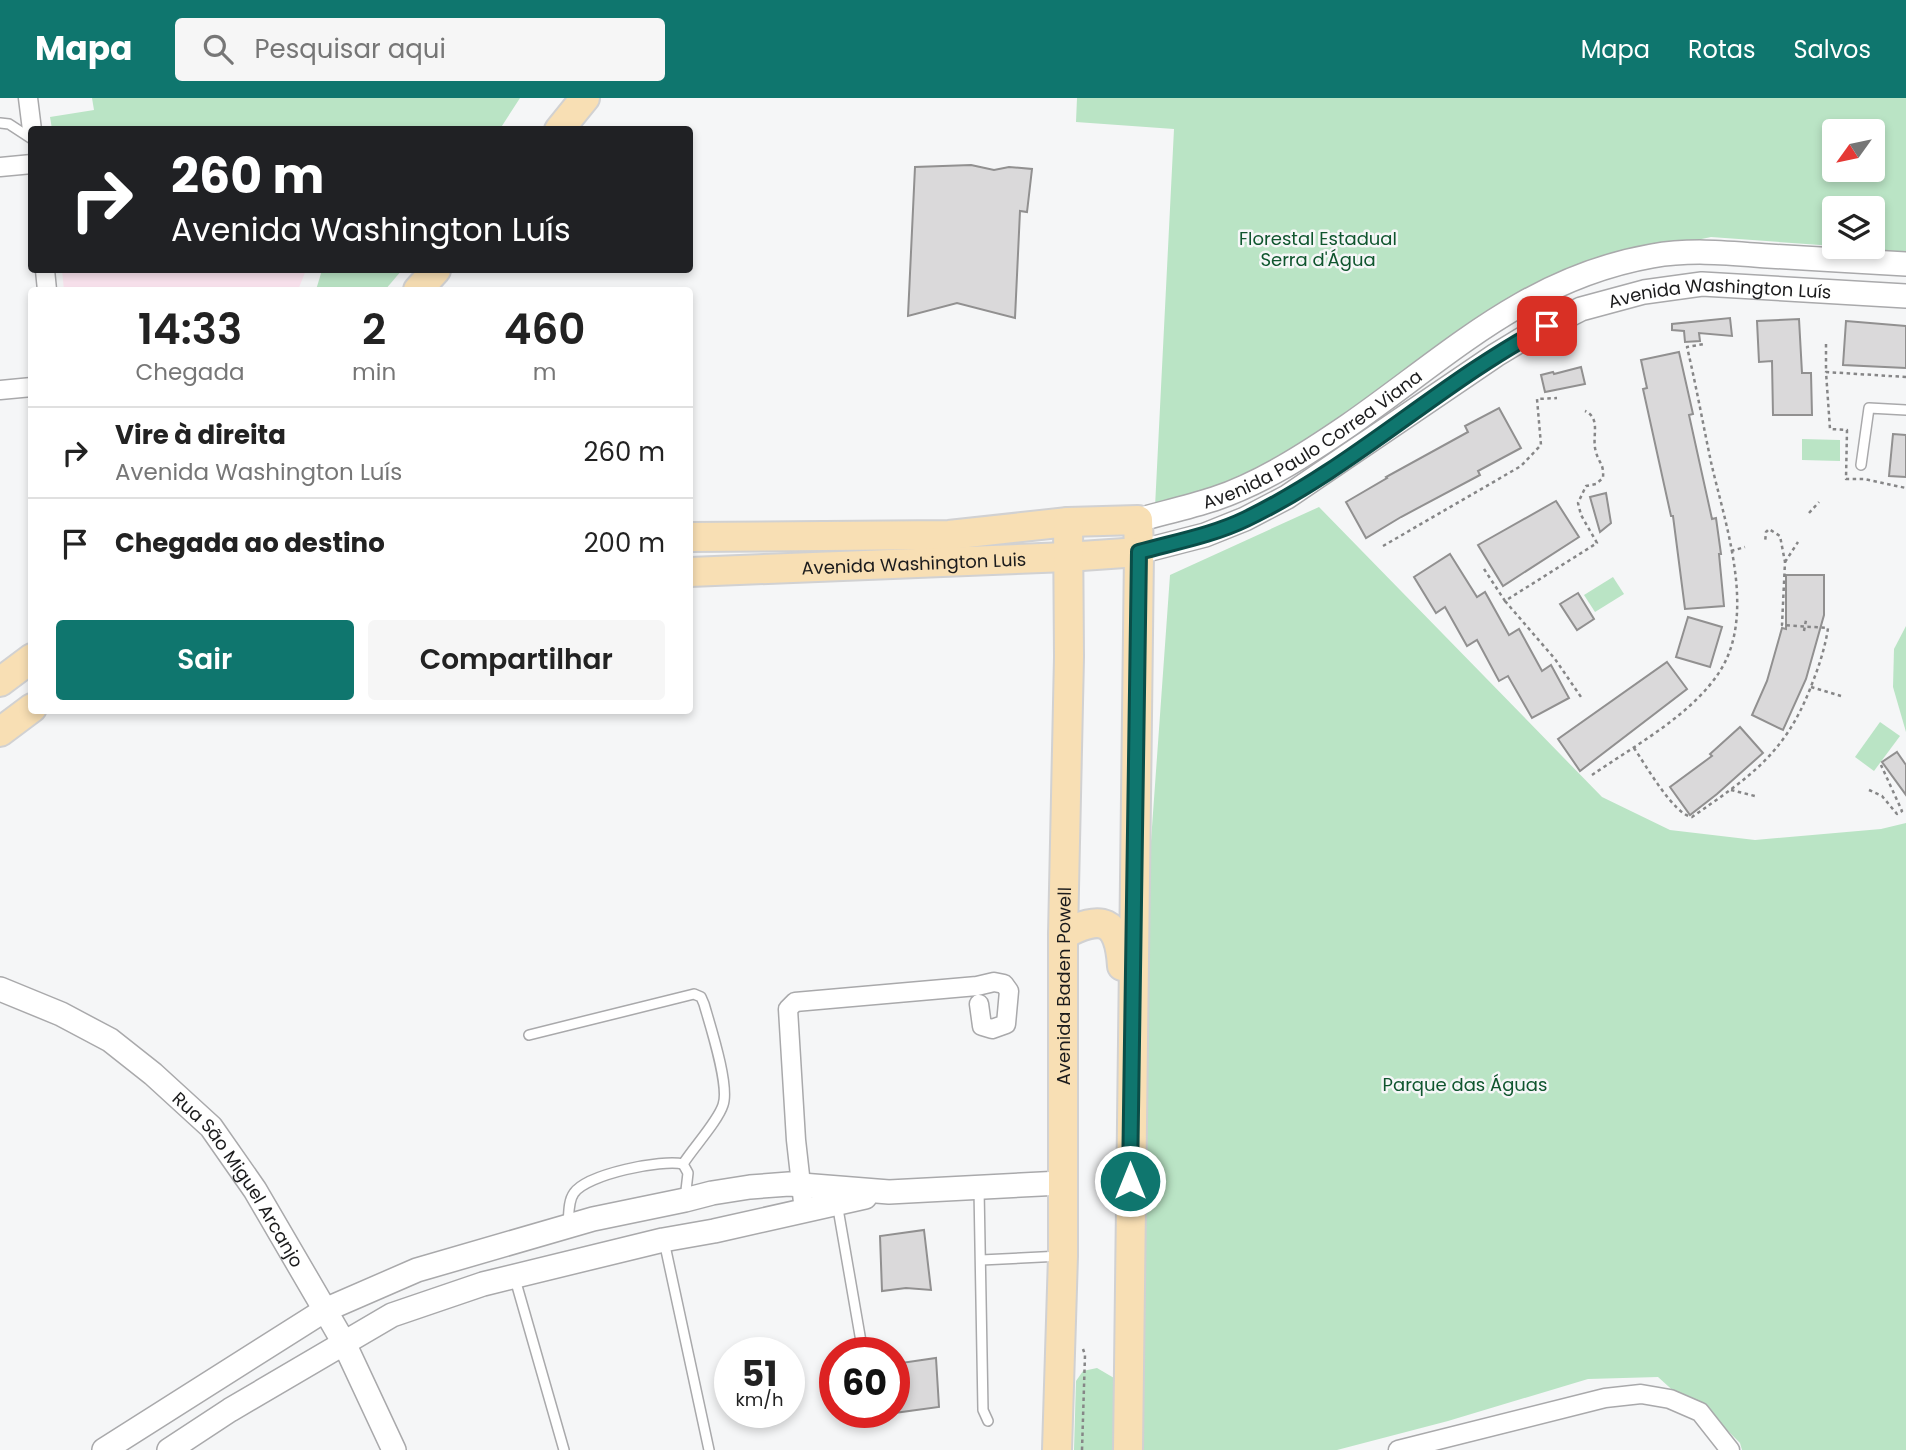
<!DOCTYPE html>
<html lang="pt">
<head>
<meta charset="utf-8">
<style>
  body { margin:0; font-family:Poppins,sans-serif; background:#f6f6f6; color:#222; height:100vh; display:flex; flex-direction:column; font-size:26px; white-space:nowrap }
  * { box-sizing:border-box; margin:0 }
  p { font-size:23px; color:#767676 }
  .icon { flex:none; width:38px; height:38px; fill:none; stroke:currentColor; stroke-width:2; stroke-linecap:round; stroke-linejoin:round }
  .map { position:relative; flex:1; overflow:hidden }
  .side { position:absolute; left:28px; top:189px; width:665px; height:427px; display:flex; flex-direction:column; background:#fff; border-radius:7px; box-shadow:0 4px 10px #0003 }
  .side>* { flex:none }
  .hud { position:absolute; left:28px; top:28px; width:665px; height:147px; border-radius:7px; box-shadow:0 4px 10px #0003; background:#202124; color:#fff; overflow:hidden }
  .needle { width:46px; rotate:237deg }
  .fabs { position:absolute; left:1822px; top:21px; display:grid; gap:14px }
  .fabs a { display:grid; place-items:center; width:63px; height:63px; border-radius:7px; background:#fff; box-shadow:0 4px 10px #0003; font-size:35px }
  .speed { position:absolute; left:714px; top:1239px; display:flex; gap:14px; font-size:35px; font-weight:700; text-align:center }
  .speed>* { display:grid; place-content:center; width:91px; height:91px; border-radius:50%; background:#fff; box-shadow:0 4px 10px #0003; line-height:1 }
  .speed small { font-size:18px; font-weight:400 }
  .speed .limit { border:10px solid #d22; background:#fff; color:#111 }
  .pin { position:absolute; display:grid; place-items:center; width:60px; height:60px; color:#fff; margin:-30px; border-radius:14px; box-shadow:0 4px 10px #0006 }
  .me { position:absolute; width:77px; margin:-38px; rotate:0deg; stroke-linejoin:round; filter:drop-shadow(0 0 5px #0008) }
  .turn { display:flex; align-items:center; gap:24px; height:147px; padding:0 28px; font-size:32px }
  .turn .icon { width:91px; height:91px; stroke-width:2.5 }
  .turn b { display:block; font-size:49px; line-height:60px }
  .eta { display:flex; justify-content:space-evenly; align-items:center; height:119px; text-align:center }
  .eta b { font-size:42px; font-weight:600; line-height:49px }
  .action { display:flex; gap:14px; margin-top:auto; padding:14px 28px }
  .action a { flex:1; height:80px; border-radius:7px; background:#0f766e; color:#fff; font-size:28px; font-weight:600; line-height:80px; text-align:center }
  .action a+a { background:#f6f6f6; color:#222 }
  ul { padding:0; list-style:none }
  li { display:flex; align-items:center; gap:21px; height:91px; padding:0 28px; border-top:2px solid #e0e0e0 }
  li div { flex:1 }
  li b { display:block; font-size:26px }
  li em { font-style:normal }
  header { display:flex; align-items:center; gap:42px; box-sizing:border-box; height:98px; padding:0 35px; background:#0f766e; color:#fff }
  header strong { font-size:33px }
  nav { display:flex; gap:38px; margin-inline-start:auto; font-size:24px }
  .search { width:490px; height:63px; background:#f6f6f6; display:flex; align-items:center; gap:18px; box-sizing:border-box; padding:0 24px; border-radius:7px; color:#767676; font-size:26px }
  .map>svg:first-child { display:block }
  .industrial { fill:#fce5f0 }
  .green { fill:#bae4c5; fill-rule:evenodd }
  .building { fill:#dad9da; stroke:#919090; stroke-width:2 }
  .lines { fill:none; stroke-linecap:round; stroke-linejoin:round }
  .service-casing { stroke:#a9a9ab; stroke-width:12 }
  .minor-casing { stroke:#a9a9ab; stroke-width:21 }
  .tertiary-casing { stroke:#a9a9ab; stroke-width:26 }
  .primary-casing { stroke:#d1d1d2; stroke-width:32 }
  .path { stroke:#868687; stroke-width:2.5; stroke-dasharray:3.5 3.5; stroke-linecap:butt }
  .service { stroke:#fff; stroke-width:9 }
  .minor { stroke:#fff; stroke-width:18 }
  .tertiary { stroke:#fff; stroke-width:23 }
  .primary { stroke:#f8dfb4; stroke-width:28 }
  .route-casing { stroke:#0a4d48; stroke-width:18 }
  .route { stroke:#0f766e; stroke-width:12 }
  .labels { text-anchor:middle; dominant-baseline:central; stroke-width:5; stroke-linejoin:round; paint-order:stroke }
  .park-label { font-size:18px; fill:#0f552e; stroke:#f5f6f7 }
  .street-label { font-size:18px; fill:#1b1b1c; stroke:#f5f6f7 }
</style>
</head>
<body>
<header>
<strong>Mapa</strong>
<div class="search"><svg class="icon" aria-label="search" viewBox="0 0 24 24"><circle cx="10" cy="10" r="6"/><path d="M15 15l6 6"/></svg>Pesquisar aqui</div>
<nav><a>Mapa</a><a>Rotas</a><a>Salvos</a></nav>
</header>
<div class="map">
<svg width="1906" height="1352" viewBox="0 0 1906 1352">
  <rect width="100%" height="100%" fill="#f5f6f7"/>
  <!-- industrial -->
  <polygon class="industrial" points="62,172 306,172 298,192 64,192"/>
  <!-- green -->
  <g class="green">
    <polygon points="92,0 520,0 500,31 52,31 50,19 94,12"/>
    <path d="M1077,0H1906V154L1839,149H1872V110H1834V148L1711,139L1609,161L1250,376L1155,409L1174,31L1076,24ZM1834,33H1872V72H1834Z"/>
    <polygon points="322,172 402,172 385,192 316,192"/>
    <polygon points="1802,341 1840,342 1840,363 1802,362"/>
    <polygon points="1319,409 1602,699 1670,732 1755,742 1881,731 1906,725 1906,1352 1742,1352 1740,1345 1705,1310 1678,1297 1658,1279 1588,1281 1448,1323 1337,1352 1141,1352 1150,757 1170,477"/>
    <polygon points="1613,479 1624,496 1595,514 1584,497"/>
    <polygon points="1906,528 1906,634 1893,589 1894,551"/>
    <polygon points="1880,624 1900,638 1874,673 1855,659"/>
    <polygon points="1097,1270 1114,1280 1120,1300 1120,1352 1074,1352 1076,1283 1083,1273"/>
  </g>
  <!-- building -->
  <g class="building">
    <polygon points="971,67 994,72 1009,69 1032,71 1027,114 1020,113 1015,220 957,205 908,218 915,69"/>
    <polygon points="1730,220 1732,238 1699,235 1700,243 1685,244 1684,233 1672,232 1672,226"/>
    <polygon points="1799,221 1802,275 1811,275 1812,317 1773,317 1772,263 1759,264 1757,223"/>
    <polygon points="1846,223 1906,228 1906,270 1843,267"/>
    <polygon points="1679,254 1693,316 1689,317 1712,421 1716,420 1721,456 1719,456 1724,508 1685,511 1673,418 1671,418 1643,291 1647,290 1641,262"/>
    <polygon points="1581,269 1585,286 1545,294 1541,277 1553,274 1554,276"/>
    <polygon points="1499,310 1521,350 1478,373 1480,377 1401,419 1366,440 1346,404 1387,380 1386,379 1468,334 1465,328"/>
    <polygon points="1893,336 1906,337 1906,379 1889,378"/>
    <polygon points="1606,395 1611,425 1600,434 1590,399"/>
    <polygon points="1556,403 1579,439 1503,488 1478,447"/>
    <polygon points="1450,456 1477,499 1485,494 1509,537 1519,531 1542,573 1551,567 1569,600 1532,620 1508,578 1499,583 1477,542 1467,548 1445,509 1436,515 1414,479"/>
    <polygon points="1786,477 1824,477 1824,517 1806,581 1783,632 1752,617 1767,583 1782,530 1786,531"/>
    <polygon points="1578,495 1594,521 1577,532 1560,506"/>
    <polygon points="1688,519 1722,529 1710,569 1676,559"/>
    <polygon points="1667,564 1687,591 1580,673 1558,641"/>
    <polygon points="1740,629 1763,655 1717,696 1690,717 1670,689 1712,658 1710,656"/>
    <polygon points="1897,654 1906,667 1906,697 1882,664"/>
    <polygon points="924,1132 931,1192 906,1190 882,1193 880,1138"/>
    <polygon points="936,1260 939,1309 894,1315 894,1266"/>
  </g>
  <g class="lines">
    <!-- service casing -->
    <g class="service-casing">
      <g id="service">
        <polyline points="0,25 9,26 32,41"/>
        <polyline points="1861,367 1869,310 1906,312"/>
        <path d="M529,937L694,896L701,899L704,906C710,927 730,988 723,1007C718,1023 693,1050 683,1066"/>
        <polyline points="683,1066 688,1075 685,1101"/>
        <polyline points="979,1091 983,1312 988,1323"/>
        <polyline points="837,1105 863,1255"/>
        <path d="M568,1127C569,1117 568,1103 574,1095C587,1076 662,1061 683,1066"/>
        <polyline points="664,1143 709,1352"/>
        <polyline points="981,1162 1061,1158"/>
        <polyline points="515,1181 564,1352"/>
      </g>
    </g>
    <!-- minor casing -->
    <g class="minor-casing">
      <g id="minor">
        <polyline points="28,0 32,32"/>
        <polyline points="0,69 32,66"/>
        <polyline points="45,172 47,192"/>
        <polyline points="0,292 32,289"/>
        <polyline points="804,1113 796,1042 788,911 795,904 977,888 994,884 1004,886 1009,893 1006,926 992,931 982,928 979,906"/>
        <polyline points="1398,1352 1605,1300 1641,1296 1670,1301 1700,1314 1730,1352"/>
      </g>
    </g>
    <!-- tertiary casing -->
    <g class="tertiary-casing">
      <g id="tertiary">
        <path id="s1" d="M1138,422C1163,415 1189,409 1214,401C1262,385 1308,355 1349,327C1448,258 1527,180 1652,158C1691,151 1729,155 1768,158C1814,161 1860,163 1906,166"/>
        <path id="s2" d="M1139,454L1205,437L1245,421L1287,399L1496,257L1524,240L1581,211L1644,194L1702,186L1906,198"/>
        <path id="s3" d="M0,891L61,916L110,942L153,976L211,1029L255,1092L325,1212L344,1245L394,1352"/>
        <polyline points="104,1352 325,1212 417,1172 593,1121 685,1102 712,1095 750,1089 789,1086 889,1094 1061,1085"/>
        <polyline points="169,1352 230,1312 392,1217 483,1186 663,1142 714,1133 865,1099"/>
      </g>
    </g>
    <!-- primary casing -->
    <g class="primary-casing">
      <g id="primary">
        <polyline points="559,32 585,0"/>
        <polyline points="418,192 436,172"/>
        <polyline points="690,439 949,437 1068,424 1138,422 1139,454 1128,1352"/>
        <path id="s4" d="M690,474L1067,459L1139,454"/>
        <polyline points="0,584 32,560"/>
        <polyline points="0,634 32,610"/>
        <path d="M1063,837C1102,816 1119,821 1122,868"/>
        <path id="s5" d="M1057,1352L1063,1158V837L1069,559L1068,424"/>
      </g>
    </g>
    <!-- path -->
    <g class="path">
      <polyline points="1826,246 1826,274"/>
      <polyline points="1906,279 1826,274 1830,331 1847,332 1846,381 1864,381 1906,390"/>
      <polyline points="1809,415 1819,404"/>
      <polyline points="1383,448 1521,368 1541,347 1537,301 1557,300"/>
      <polyline points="1731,453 1745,449"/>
      <polyline points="1785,464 1798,444"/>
      <path d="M1484,471L1505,503L1597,445L1581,417L1578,405L1586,388L1596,386L1603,380C1604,365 1599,366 1596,354C1591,339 1602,321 1585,313"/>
      <polyline points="1505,503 1555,561 1581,599"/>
      <polyline points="1804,533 1806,522"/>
      <polyline points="1811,589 1841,598"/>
      <path d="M1634,650C1645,666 1674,717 1692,719C1748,680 1784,657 1810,591C1818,571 1825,551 1828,530L1782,527L1785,464L1780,438L1769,431L1766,434L1765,445"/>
      <path d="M1592,677C1634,648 1692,617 1720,573C1757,515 1725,426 1711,364C1703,326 1696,287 1687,249L1704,246"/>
      <polyline points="1731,692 1755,698"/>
      <polyline points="1869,692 1882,698 1897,716 1902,713 1881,667"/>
      <polyline points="1082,1352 1085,1257 1083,1251"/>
    </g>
    <!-- service -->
    <use href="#service" class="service"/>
    <!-- minor -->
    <use href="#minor" class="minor"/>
    <!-- tertiary -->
    <use href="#tertiary" class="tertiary"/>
    <!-- primary -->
    <use href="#primary" class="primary"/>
  </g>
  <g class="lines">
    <!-- route casing -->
    <g class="route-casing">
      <path id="route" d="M1130,1083L1139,454C1175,444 1213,437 1246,421C1354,369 1442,283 1547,228"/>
    </g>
    <!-- route -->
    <use href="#route" class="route"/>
  </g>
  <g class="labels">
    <!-- park labels -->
    <g class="park-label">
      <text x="1318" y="140">Florestal Estadual<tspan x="1318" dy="21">Serra d'Água</tspan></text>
      <text x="1465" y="986">Parque das Águas</text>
    </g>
    <!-- street labels -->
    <g class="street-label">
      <text stroke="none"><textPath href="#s2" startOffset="649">Avenida Washington Luís</textPath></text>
      <text stroke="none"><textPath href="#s1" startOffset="194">Avenida Paulo Correa Viana</textPath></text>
      <text stroke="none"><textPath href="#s4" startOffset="224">Avenida Washington Luis</textPath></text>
      <text stroke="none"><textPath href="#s5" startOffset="464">Avenida Baden Powell</textPath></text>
      <text stroke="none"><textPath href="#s3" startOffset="313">Rua São Miguel Arcanjo</textPath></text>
    </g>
  </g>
</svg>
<div class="fabs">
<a><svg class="needle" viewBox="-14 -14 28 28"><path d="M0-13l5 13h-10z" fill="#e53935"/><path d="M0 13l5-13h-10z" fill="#767676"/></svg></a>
<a><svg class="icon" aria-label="layers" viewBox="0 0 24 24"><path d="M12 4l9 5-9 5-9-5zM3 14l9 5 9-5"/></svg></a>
</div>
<div class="speed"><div>51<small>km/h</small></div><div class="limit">60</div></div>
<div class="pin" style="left:1547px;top:228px;background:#d93025"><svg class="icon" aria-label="arrive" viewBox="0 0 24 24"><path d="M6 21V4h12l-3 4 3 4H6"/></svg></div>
<svg class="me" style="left:1130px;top:1083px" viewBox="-20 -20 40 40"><circle r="17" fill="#0f766e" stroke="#fff" stroke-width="3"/><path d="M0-11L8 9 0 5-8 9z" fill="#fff"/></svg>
<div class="hud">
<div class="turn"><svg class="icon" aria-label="right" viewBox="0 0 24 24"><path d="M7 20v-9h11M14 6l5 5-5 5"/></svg><div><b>260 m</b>Avenida Washington Luís</div></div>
</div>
<section class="side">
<div class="eta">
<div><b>14:33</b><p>Chegada</p></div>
<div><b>2</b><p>min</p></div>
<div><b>460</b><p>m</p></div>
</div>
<ul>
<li><svg class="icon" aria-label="right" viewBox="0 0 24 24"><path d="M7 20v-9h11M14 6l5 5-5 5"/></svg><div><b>Vire à direita</b><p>Avenida Washington Luís</p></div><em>260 m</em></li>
<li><svg class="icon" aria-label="arrive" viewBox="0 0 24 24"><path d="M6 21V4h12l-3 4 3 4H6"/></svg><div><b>Chegada ao destino</b></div><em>200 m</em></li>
</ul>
<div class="action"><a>Sair</a><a>Compartilhar</a></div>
</section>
</div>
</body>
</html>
